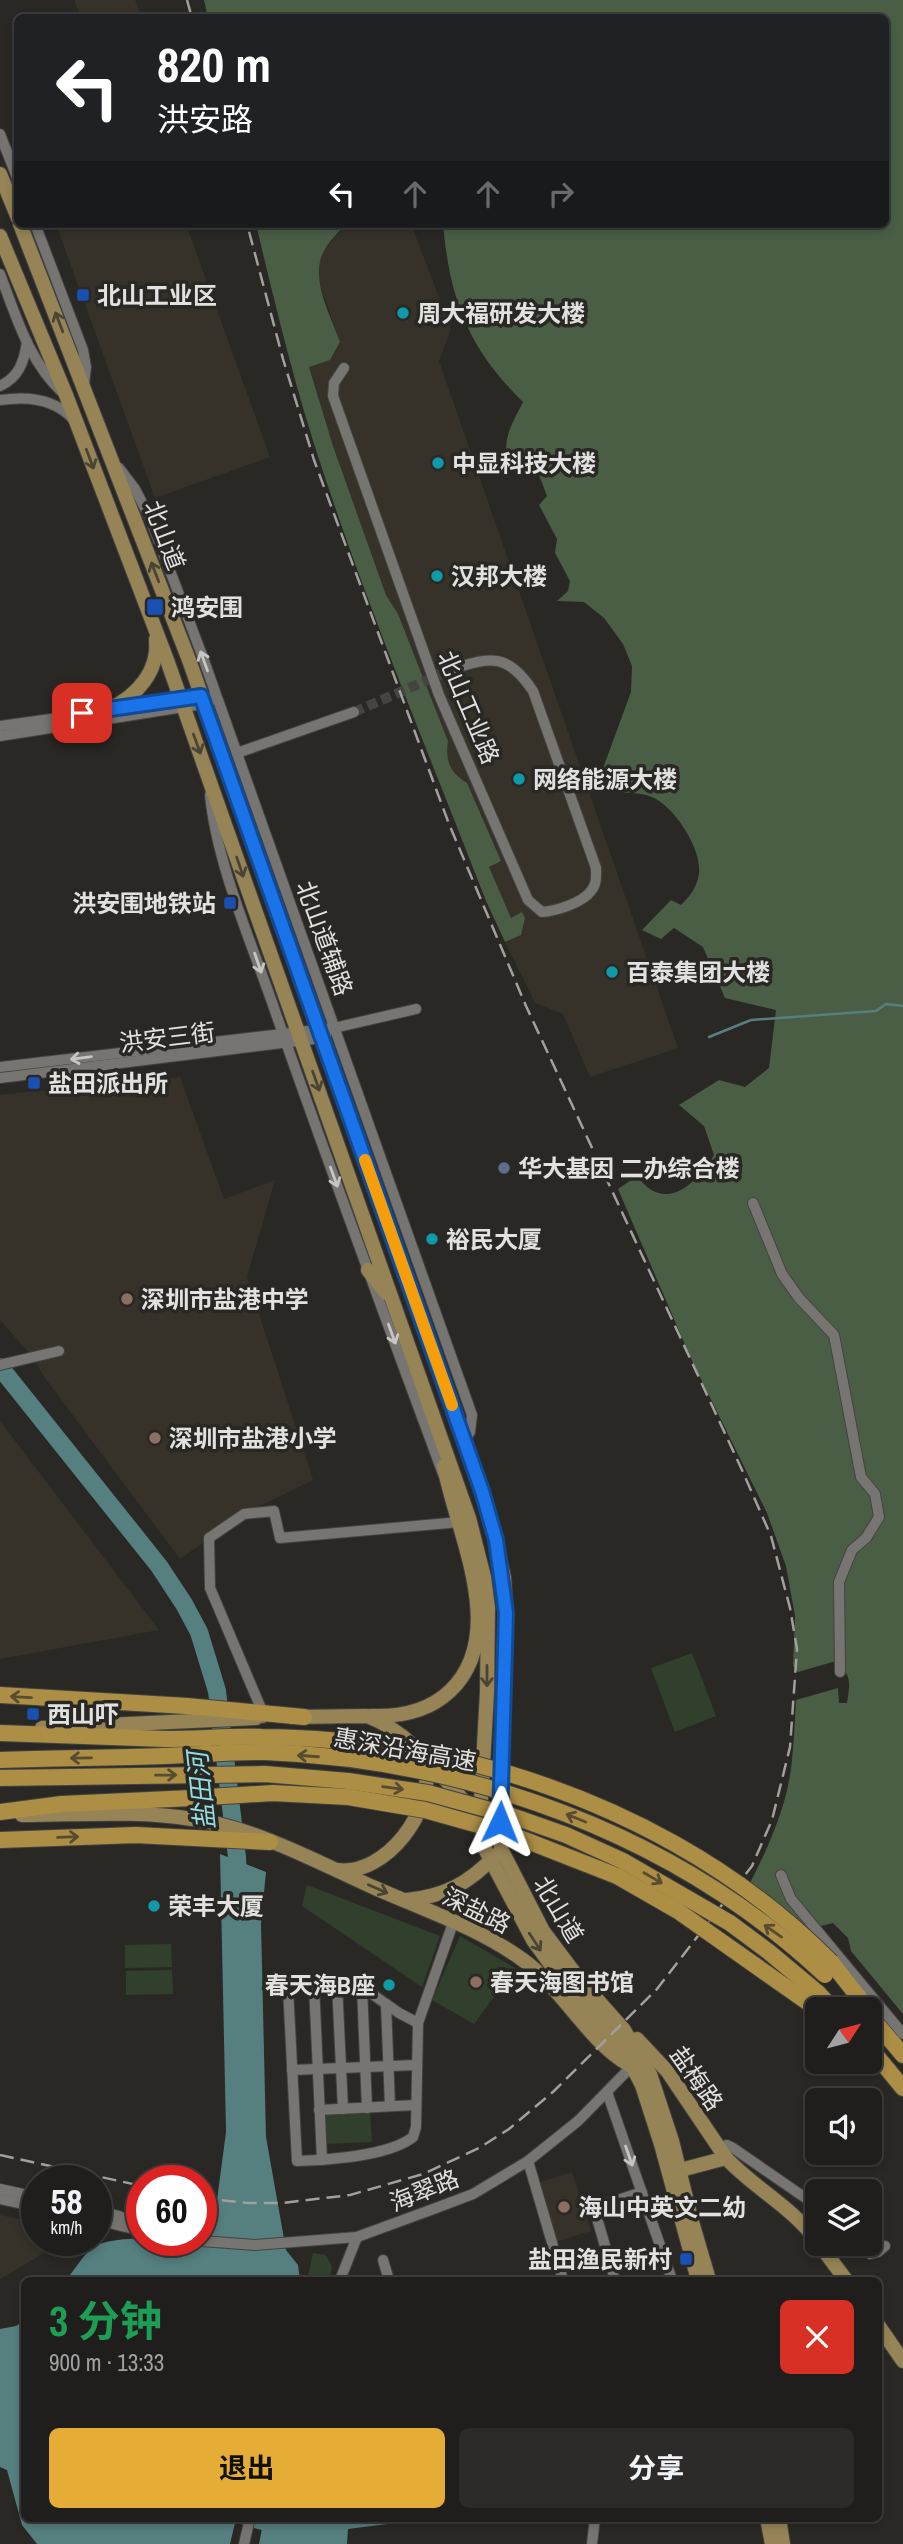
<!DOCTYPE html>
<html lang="zh">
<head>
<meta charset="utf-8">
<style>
  body { margin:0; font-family:"Archivo Narrow","Noto Sans SC",sans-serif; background:#2c2b29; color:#f1f3f6; height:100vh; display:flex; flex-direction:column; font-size:26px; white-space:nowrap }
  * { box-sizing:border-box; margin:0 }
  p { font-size:23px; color:#a1a2a3 }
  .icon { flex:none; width:38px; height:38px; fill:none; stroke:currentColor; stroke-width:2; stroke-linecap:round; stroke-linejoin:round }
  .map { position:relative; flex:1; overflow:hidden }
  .details { position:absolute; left:21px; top:2277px; width:861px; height:245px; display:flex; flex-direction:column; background:#1f1e1c; border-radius:10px; box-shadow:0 4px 10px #0003,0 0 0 2px #3c3c3b }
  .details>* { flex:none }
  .hud { position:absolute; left:14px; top:14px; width:875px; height:214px; border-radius:10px; box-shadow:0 4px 10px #0003,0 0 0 2px #3c3c3b; background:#202124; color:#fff; overflow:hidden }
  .needle { width:46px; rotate:54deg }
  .fabs { position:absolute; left:805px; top:1997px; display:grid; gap:14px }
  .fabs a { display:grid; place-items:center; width:77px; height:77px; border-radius:10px; background:#1f1e1c; box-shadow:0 4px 10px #0003,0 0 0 2px #3c3c3b; font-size:35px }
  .speed { position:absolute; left:21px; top:2165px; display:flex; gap:14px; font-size:35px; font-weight:700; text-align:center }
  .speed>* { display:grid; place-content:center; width:91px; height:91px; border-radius:50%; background:#1f1e1c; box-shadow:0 4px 10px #0003,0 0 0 2px #3c3c3b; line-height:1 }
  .speed small { font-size:18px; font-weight:400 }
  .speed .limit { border:10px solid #d22; background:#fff; color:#111 }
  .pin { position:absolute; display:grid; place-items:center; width:60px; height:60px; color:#fff; margin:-30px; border-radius:14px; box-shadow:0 4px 10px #0006 }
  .me { position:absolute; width:77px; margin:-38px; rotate:2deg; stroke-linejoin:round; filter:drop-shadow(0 0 5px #0008) }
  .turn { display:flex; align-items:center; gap:24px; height:147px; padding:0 28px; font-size:32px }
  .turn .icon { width:91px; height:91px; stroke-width:2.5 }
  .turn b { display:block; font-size:49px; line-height:60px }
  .lanes { display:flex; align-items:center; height:66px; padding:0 28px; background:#0003; justify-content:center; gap:35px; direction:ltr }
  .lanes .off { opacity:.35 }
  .round { display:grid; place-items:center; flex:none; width:74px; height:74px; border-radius:10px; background:#2c2b29 }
  .head { display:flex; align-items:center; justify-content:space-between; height:119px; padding:0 28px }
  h1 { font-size:42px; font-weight:700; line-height:52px; color:#1e9e55 }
  .button { display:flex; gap:14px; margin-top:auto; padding:14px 28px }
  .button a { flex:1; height:80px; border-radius:10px; background:#e5ad36; color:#111; font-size:28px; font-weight:700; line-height:80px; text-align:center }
  .button a+a { background:#2c2b29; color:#f1f3f6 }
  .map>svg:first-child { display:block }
  .built { fill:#36322a }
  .green { fill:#30402c }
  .forest { fill:#4a5e46 }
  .water { fill:#567f7f }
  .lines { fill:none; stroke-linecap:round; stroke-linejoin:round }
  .stream { stroke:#567f7f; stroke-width:2.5 }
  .canal { stroke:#567f7f; stroke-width:10 }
  .river { stroke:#567f7f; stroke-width:18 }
  .minor-tunnel { stroke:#454441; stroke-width:10; stroke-dasharray:10 5; stroke-linecap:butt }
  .minor-casing { stroke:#444340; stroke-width:12 }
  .major-casing { stroke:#444340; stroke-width:16 }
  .highway-casing { stroke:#444340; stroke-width:18 }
  .minor { stroke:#767572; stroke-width:10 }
  .major { stroke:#968456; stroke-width:14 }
  .highway { stroke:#ac8e44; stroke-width:16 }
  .rail { stroke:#a0a09d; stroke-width:2.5; stroke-dasharray:14 7; stroke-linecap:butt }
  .highway-bridge-casing { stroke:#444340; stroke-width:18; stroke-linecap:butt }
  .highway-bridge { stroke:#ac8e44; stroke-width:16 }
  .oneway { stroke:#4a4434 }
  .oneway2 { stroke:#c6c6c4 }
  .oneway3 { stroke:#574c30 }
  .route-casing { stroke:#114b97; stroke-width:18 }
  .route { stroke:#1a73e8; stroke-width:12 }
  .slow { stroke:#f59e0b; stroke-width:12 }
  .transit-dot { fill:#1a4fb4; stroke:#292825; stroke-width:2.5 }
  .culture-dot { fill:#0f9aa8; stroke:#292825; stroke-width:2.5 }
  .service-dot { fill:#5c6f8a; stroke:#292825; stroke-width:2.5 }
  .education-dot { fill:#8d6e63; stroke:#292825; stroke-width:2.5 }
  .labels { text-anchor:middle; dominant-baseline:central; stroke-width:7; stroke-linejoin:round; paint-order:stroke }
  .poi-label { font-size:24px; font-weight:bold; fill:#e1e1df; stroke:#292825; text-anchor:start }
  .street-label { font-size:24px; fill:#e1e1df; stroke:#292825 }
  .water-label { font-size:26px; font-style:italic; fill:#92dee0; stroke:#292825 }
</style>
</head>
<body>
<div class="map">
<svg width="903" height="2544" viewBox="0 0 903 2544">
  <rect width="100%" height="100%" fill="#292825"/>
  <!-- built -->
  <g class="built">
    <polygon points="74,0 135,0 142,17 81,17"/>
    <polygon points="56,224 186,224 270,457 155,498"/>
    <polygon points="346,224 411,224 451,329 439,361 678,1048 590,1077 563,1014 535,1003 505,942 521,935 511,919 489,867 501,861 455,777 446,754 448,741 398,614 386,595 333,446 309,367 330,360 340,343 318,278 318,265 325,249"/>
    <polygon points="180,1077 224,1199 275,1180 247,1277 313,1480 244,1514 180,1559 45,1378 32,1356 0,1320 0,1095"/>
    <polygon points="0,1421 159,1630 0,1659"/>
    <polygon points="572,2172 591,2231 556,2242 537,2183"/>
    <polygon points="0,2215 37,2223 37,2240 66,2240 0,2279"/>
  </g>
  <!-- green -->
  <g class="green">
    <polygon points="692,1653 716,1716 675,1732 651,1668"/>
    <polygon points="307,1885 440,1936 422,1987 302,1906"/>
    <polygon points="460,1936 515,1968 474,2024 432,2000"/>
    <polygon points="171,1944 172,1967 125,1968 125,1945"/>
    <polygon points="172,1970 173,1994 126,1995 126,1971"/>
    <polygon points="370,2111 372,2142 325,2144 323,2114"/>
    <polygon points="313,2253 326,2255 332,2267 329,2280 307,2280"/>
  </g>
  <!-- forest -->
  <g class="forest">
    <path d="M204,0H903V2014L851,1951L848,1938L833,1923L805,1930L749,1885C769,1846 788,1804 792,1760C794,1740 795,1720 796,1700L838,1688L839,1703H847C850,1683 852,1675 836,1661L798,1672L793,1666L795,1616L786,1566L767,1513L693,1363L618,1189L637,1176C665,1214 695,1185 714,1155L704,1126L679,1105L719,1080L745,1087L769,1068L776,1010L725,998L703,947L674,928L661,939L642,930L671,900L681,905C691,895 697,887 699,873C702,849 674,806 652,797C641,792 622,793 609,791L602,771L631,692L632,666L623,644L604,618L584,602L557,601L568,591L570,581L555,553L557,539L539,505L547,496L536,467L510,460C499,442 515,419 523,402C468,348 450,300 443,224H886V18H208Z"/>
    <path d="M256,224H346C339,232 330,240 325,249C308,277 331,315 340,342L330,360L309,367L333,446L386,595L398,614L448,741C445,760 450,773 467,783L501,861L489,867L511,918L522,912L525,918L521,935L505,942L486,901C428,751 365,602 316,450C292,375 274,300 256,224Z"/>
  </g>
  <!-- water -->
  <g class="water">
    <path d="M220,1854L266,1872L261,1924L266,2137L286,2250L298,2265L300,2280H66C75,2270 83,2254 94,2247C113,2234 177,2240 201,2240V2227L215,2215L226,2132Z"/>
    <polygon points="24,2321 24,2518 244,2518 243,2523 235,2523 230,2544 37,2544 22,2525 7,2470 0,2467 0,2329 16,2326"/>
    <polygon points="264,2518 412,2518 411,2521 348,2529 347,2544 259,2544"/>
  </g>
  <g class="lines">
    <!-- stream -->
    <polyline class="stream" points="709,1037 751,1020 876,1011 886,1004 903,1006"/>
    <!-- canal -->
    <polyline class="canal" points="244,2520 262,2525"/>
    <!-- river -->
    <polyline class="river" points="0,1367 159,1566 184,1604 199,1632 217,1691 237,1857 238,1884"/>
    <!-- minor-tunnel -->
    <polyline class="minor-tunnel" points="354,712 453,669"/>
    <!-- minor casing -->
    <g class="minor-casing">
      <g id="minor">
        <polyline points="0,134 18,180"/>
        <polyline points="35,224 83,350 86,367 84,385"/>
        <path d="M0,274C16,316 29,362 63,393"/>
        <path d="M344,368L334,383L333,396L439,695L528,900L542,912C556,911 582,903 591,891C597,884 596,877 596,868L533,691C508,654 492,656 453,669"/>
        <path d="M0,386C19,377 24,362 27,342"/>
        <path d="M0,400C27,396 55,398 74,420"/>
        <polyline points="119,468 135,489 150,518 202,655 472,1415 470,1432 464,1441"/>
        <polyline points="0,726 208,697"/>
        <polyline points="0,736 209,703"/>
        <polyline points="237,753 354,712"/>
        <path d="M210,795C217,865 251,941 274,1008C328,1164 386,1319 443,1474"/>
        <polyline points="0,1067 334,1028 416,1009"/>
        <polyline points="0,1078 322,1038 326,1035"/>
        <polyline points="753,1203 782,1274 799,1298 834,1335 861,1477 875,1494 879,1517 866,1538 852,1550 839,1582 840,1672"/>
        <polyline points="0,1365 59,1351"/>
        <polyline points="263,1718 263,1713 210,1588 209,1538 244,1514 274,1511 280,1538 460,1522"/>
        <polyline points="781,1875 791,1899 903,2034"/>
        <polyline points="337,1984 343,2109"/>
        <polyline points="314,1985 322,2160"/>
        <polyline points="362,1987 367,2108"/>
        <polyline points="386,2004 390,2106"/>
        <path d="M418,2023L399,2013L355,1982L288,1988L297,2161C327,2160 389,2156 413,2137L416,2127L418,2023L453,1923"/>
        <polyline points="292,2070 416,2065"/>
        <polyline points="607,2092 672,2280"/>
        <polyline points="319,2110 416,2105"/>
        <polyline points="718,2148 727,2145 733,2148 817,2206"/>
        <polyline points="528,2161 563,2280"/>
        <polyline points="0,2189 37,2197"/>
        <polyline points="0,2199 37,2207"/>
        <polyline points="96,2210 119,2216 142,2228"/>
        <polyline points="96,2220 138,2230"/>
        <polyline points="188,2240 255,2245 357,2237 436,2208 473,2194 528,2161 578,2121 632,2066"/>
        <polyline points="860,2244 870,2254 878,2252 885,2246"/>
        <polyline points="383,2260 389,2280"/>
        <polyline points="340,2280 357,2237"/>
        <polyline points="615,2280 594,2208 642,2192"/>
        <polyline points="244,2544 250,2518"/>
        <polyline points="592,2544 595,2518"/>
      </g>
    </g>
    <!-- major casing -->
    <g class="major-casing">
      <g id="major">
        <polyline points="0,174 18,218"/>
        <polyline points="20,224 189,660 490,1516 504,1578 506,1613 500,1822 501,1849 543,1931 579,1979 624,2030 650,2074 672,2141 692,2222 709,2280"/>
        <polyline points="0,236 66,395 167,660 469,1518 484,1577 488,1608 487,1692 481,1801 484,1847 533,1940 552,1966 624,2051 642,2085 661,2144 698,2280"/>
        <path d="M110,709C137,695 159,672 156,639"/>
        <polyline points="368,1270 386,1293"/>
        <path d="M371,1716C400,1717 428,1712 450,1691C510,1634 456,1532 444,1466"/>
        <path d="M293,1717L367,1716C410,1732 439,1773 468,1806"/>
        <polyline points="42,1728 256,1718"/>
        <path d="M22,1815C78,1815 137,1810 192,1819C256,1828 317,1862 375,1888C425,1910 479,1928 523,1960C562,1988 590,2043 628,2064"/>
        <path d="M338,1870C386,1876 436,1809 425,1764"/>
        <path d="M407,1900C446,1896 469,1883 496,1855"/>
        <path d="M637,2039L668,2072L726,2158C754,2188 792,2207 817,2241"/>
        <polyline points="673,2172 726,2158"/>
        <polyline points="819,2244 846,2280"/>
        <polyline points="878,2325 903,2361"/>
        <polyline points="767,2518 772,2544"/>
        <polyline points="779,2518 783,2544"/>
      </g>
    </g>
    <!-- highway casing -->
    <g class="highway-casing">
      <g id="highway">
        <polyline points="0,1695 187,1706 304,1717"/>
        <polyline points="0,1733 166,1739"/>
        <polyline points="0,1812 62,1804 192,1798"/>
        <polyline points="0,1840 136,1835 270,1842"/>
        <polyline points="831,1962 868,2009"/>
        <polyline points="818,1993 833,2009"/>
        <polyline points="870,2016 903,2055"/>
        <polyline points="870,2048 903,2088"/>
      </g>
    </g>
    <!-- minor -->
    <use href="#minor" class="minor"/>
    <!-- major -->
    <use href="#major" class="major"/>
    <!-- highway -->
    <use href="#highway" class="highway"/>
    <!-- rail -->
    <g class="rail">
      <polyline points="187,0 192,18"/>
      <polyline points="0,2155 142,2186"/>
      <polyline points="201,2198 248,2203 282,2203 350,2195 423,2174 479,2148 509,2129 554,2091 657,1989 752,1866 772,1820 790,1747 797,1649 790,1608 771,1536 742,1470 526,1006 449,824 314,460 283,359 247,224"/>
    </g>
    <!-- highway-bridge casing -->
    <g class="highway-bridge-casing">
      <g id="highway-bridge">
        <path d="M166,1739C198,1739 230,1736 262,1737C318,1737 376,1744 431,1752C452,1756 472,1764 493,1769C620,1805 738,1868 831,1962"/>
        <path d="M0,1760C55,1758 110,1758 164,1756C198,1755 232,1751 265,1752C469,1760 675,1834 825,1975"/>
        <polyline points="0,1778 265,1774 348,1781 428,1793 512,1816 566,1835 623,1861 730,1923 769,1952 818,1993"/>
        <polyline points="192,1798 273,1793 348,1797 425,1810 507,1833 617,1876 678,1911 810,2004"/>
      </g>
    </g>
    <!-- highway-bridge -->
    <use href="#highway-bridge" class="highway-bridge"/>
  </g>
  <!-- one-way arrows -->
  <defs><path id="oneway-shaft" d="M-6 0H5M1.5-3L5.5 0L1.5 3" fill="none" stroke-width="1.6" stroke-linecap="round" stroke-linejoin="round" transform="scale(1.75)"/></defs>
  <g class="oneway">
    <use href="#oneway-shaft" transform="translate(59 322) rotate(-111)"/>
    <use href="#oneway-shaft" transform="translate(90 459) rotate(69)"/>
    <use href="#oneway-shaft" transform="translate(155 572) rotate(-111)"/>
    <use href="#oneway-shaft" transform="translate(197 744) rotate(70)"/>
    <use href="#oneway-shaft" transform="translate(240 867) rotate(71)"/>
    <use href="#oneway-shaft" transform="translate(316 1081) rotate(71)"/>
    <use href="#oneway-shaft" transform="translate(487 1676) rotate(90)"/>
    <use href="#oneway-shaft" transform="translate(378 1889) rotate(24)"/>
    <use href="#oneway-shaft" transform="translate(535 1942) rotate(57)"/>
  </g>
  <g class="oneway2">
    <use href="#oneway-shaft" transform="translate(204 661) rotate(-110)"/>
    <use href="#oneway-shaft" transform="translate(258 963) rotate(71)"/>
    <use href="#oneway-shaft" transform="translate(81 1058) rotate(173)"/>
    <use href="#oneway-shaft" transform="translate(334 1177) rotate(70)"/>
    <use href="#oneway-shaft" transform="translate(392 1334) rotate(70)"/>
    <use href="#oneway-shaft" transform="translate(629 2156) rotate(71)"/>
  </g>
  <g class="oneway3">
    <use href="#oneway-shaft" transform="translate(21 1697) rotate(-177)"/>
    <use href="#oneway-shaft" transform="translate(308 1756) rotate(-176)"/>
    <use href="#oneway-shaft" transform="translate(81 1758) rotate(179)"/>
    <use href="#oneway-shaft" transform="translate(166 1775) rotate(-1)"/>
    <use href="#oneway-shaft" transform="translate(393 1788) rotate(8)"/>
    <use href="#oneway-shaft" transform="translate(576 1818) rotate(-158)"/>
    <use href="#oneway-shaft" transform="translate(68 1837) rotate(-2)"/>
    <use href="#oneway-shaft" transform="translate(653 1878) rotate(30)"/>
    <use href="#oneway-shaft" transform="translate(773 1931) rotate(-145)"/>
  </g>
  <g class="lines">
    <!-- route casing -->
    <g class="route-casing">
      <polyline id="route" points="82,713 201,696 482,1491 496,1540 506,1613 500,1822"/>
    </g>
    <!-- route -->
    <use href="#route" class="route"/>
    <!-- slow -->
    <polyline class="slow" points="365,1160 452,1405"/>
  </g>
  <!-- markers -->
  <g class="transit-dot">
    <rect x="76" y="288" width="14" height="14" rx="3.5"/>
    <rect x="146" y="598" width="18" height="18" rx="3.5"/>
    <rect x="223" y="896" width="14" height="14" rx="3.5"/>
    <rect x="27" y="1076" width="14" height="14" rx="3.5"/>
    <rect x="26" y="1707" width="14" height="14" rx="3.5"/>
    <rect x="679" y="2252" width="14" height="14" rx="3.5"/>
  </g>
  <g class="culture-dot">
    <circle cx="403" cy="313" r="7"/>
    <circle cx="438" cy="463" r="7"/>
    <circle cx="437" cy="576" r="7"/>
    <circle cx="519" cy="779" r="7"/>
    <circle cx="612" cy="972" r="7"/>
    <circle cx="432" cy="1239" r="7"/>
    <circle cx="154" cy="1906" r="7"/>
    <circle cx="389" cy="1985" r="7"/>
  </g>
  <circle class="service-dot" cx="504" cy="1168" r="7"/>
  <g class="education-dot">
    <circle cx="127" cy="1299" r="7"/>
    <circle cx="155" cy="1438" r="7"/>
    <circle cx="476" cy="1982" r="7"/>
    <circle cx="564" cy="2207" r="7"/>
  </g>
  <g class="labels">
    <!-- poi labels -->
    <g class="poi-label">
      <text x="97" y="295">北山工业区</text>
      <text x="417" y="313">周大福研发大楼</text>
      <text x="452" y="463">中显科技大楼</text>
      <text x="451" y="576">汉邦大楼</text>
      <text x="171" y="607">鸿安围</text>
      <text x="533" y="779">网络能源大楼</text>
      <text x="216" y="903" text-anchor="end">洪安围地铁站</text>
      <text x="626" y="972">百泰集团大楼</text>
      <text x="48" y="1083">盐田派出所</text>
      <text x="518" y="1168">华大基因 二办综合楼</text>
      <text x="446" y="1239">裕民大厦</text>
      <text x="141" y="1299">深圳市盐港中学</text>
      <text x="169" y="1438">深圳市盐港小学</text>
      <text x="47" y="1714">西山吓</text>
      <text x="168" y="1906">荣丰大厦</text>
      <text x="490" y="1982">春天海图书馆</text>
      <text x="375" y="1985" text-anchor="end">春天海B座</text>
      <text x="578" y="2207">海山中英文二幼</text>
      <text x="672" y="2259" text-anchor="end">盐田渔民新村</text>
    </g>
    <!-- street labels -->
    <g class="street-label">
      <text transform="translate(165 535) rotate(69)">北山道</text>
      <text transform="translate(469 707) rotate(67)">北山工业路</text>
      <text transform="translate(325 938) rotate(70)">北山道辅路</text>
      <text transform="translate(167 1037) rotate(-7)">洪安三街</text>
      <text transform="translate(405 1749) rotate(10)">惠深沿海高速</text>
      <text transform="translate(559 1909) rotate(59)">北山道</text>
      <text transform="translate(477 1910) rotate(26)">深盐路</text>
      <text transform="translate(697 2078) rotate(55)">盐梅路</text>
      <text transform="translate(424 2190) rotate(-22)">海翠路</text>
    </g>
    <!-- water labels -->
    <g class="water-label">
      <text transform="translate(201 1791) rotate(-96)">盐田河</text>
    </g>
  </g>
</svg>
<div class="fabs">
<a><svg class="needle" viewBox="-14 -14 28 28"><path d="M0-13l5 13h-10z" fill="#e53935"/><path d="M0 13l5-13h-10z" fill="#a1a2a3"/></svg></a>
<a><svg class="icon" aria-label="sound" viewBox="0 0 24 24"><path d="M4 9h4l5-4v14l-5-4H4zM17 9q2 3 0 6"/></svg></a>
<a><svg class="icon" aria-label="layers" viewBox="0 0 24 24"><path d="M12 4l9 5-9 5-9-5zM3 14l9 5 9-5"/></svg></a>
</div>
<div class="speed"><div>58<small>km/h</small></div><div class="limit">60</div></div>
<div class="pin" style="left:82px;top:713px;background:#d93025"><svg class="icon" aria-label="arrive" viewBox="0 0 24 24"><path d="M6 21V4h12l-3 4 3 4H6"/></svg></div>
<svg class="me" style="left:500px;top:1822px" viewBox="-20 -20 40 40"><path d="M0-17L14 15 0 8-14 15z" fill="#1a73e8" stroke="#fff" stroke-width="4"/></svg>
<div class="hud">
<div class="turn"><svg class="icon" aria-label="left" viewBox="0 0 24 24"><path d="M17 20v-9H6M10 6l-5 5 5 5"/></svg><div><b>820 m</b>洪安路</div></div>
<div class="lanes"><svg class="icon" aria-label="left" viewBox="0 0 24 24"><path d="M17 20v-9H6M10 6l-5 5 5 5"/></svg><svg class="icon off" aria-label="ahead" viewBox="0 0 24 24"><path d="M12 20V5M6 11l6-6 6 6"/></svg><svg class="icon off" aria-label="ahead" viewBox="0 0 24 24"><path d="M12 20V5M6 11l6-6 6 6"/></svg><svg class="icon off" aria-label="right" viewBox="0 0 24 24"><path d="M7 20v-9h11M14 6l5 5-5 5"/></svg></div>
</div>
<section class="details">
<div class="head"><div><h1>3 分钟</h1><p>900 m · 13:33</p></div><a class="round" style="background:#d93025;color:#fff"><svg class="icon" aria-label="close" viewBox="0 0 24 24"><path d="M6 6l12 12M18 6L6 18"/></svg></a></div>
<div class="button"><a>退出</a><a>分享</a></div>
</section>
</div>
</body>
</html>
